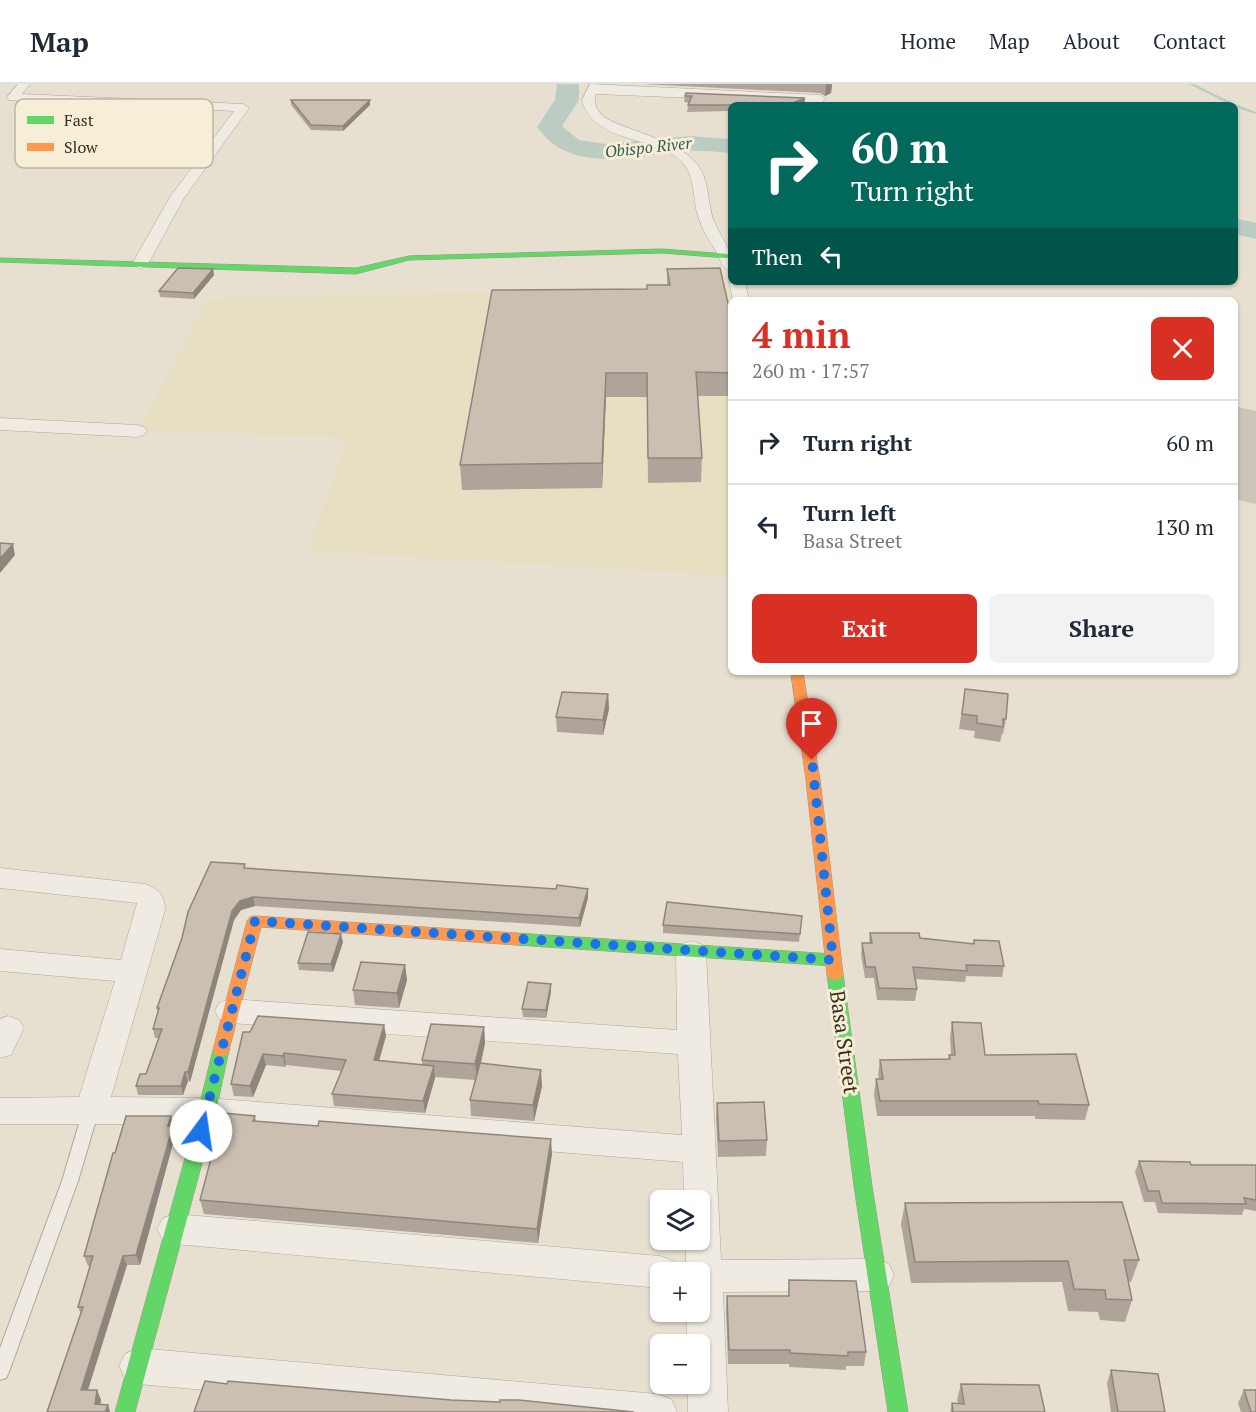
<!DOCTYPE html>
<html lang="en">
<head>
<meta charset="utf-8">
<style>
  body { margin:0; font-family:"PT Serif",serif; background:#f2f2f3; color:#1f2937; height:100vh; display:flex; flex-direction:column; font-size:22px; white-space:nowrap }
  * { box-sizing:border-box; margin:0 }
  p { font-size:20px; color:#747a83 }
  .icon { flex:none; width:33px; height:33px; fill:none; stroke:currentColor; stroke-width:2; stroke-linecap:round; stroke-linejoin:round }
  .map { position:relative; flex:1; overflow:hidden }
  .drawer { position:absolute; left:728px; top:213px; width:510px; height:378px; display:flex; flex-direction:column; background:#fff; border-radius:9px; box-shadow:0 2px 4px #0004 }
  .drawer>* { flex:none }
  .guide { position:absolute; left:728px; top:18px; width:510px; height:183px; border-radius:9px; box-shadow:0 2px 4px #0004; background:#00695c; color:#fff; overflow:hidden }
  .buttons { position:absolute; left:650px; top:1106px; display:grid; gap:12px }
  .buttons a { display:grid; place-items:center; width:60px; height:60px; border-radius:9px; background:#fff; box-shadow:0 2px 4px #0004; font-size:30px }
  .pin { position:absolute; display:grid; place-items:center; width:51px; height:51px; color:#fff; margin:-62px -26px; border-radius:50% 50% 50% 0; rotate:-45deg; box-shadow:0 0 6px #0007 }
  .pin .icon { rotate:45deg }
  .me { position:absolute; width:66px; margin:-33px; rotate:14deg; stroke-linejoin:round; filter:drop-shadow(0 0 4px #0008) }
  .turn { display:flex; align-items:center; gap:21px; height:126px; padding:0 24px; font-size:27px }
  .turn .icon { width:78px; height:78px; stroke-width:2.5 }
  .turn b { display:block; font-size:42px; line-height:51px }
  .then { display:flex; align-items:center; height:57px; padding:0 24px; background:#0003; gap:12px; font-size:22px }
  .round { display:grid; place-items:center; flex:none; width:63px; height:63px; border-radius:9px; background:#f2f2f3 }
  .head { display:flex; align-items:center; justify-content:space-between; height:102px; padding:0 24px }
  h1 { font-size:36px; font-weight:800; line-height:45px; color:#d93025 }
  .primary-button { display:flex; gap:12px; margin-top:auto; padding:12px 24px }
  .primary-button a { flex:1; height:69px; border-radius:9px; background:#d93025; color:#fff; font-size:24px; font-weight:800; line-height:69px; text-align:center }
  .primary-button a+a { background:#f2f2f3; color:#1f2937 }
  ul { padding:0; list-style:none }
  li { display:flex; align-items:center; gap:18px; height:84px; padding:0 24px; border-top:2px solid #e0e1e3 }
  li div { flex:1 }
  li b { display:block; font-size:22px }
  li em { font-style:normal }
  header { display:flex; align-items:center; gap:36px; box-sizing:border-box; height:84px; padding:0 30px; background:#fff; border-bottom:2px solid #e0e1e3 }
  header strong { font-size:28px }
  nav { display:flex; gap:33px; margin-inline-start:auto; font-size:21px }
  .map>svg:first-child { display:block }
  .farmland { fill:#e6dfc2 }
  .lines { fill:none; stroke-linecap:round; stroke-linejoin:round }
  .stream { fill:#bcccc2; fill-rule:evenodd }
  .river { fill:#bcccc2; fill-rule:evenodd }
  .runway { fill:#cbc5ba; fill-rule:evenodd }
  .lane-casing { stroke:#ada599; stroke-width:2 }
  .street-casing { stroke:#ada599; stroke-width:1 }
  .fast-casing { stroke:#9c958a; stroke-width:1 }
  .slow-casing { stroke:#9c958a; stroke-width:1 }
  .lane { fill:#efebe3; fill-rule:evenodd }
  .street { fill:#efebe3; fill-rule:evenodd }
  .fast { fill:#63d668; fill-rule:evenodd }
  .slow { fill:#ff974d; fill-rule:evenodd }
  .wall { fill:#afa499 }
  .shaded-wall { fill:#8e867d }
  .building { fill:#cbbfb2; stroke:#8e867d; stroke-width:1.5 }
  .route { stroke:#1a73e8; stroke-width:10; stroke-dasharray:0 18 }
  .labels { text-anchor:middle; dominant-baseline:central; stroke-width:6; stroke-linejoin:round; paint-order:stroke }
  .far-water-label { font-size:16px; font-style:italic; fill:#2f5d5a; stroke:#f7eed8 }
  .near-street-label { font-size:21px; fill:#3d2e20; stroke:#f7eed8 }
  .key { fill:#f7eed8; stroke:#bfb4a1; stroke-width:1.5 }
  .key-label { font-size:16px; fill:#3d2e20 }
</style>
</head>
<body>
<header>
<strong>Map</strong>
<nav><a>Home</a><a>Map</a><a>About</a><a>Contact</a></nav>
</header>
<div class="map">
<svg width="1256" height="1328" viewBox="0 0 1256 1328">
  <rect width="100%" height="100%" fill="#e7e0d1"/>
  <!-- farmland -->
  <polygon class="farmland" points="730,202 732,216 730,492 308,467 347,354 139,346 207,215"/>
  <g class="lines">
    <!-- stream -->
    <polygon class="stream" points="1189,0 1194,0 1235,20 1256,28 1256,30 1234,23 1234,21 1231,21"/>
    <!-- river -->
    <g class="river">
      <path d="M557,0H579V16L562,42L579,56L605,60L690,52L730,55V69C716,68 703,66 689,67C639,70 572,93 537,43L555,16Z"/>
      <polygon points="1234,134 1256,139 1256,155 1234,150"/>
    </g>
    <!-- runway -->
    <polygon class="runway" points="1234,322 1256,327 1256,420 1234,415"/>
    <!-- lane casing -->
    <g class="lane-casing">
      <polygon id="lane" points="91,1020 96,1022 99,1026 78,1097 9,1288 6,1294 0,1296 0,1264 62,1097 83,1026 86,1022"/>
    </g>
    <!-- street casing -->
    <g class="street-casing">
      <g id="street">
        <polygon points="18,0 30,0 22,10 243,20 249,24 184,114 148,180 140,185 132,180 170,113 234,27 9,16 7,13"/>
        <path d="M590,0L820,11L826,15L820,19L596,10C592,20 598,27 605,34C633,49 686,58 701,86C709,101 708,119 713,135C721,156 733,162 730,186C721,184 721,176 717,169C710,157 702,146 698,132C693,117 695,97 686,83C664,50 594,63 582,16Z"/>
        <polygon points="730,196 730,198 745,198 749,216 733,216 729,198"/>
        <polygon points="0,334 137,341 144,343 147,347 144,351 137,353 0,346"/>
        <path d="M0,784L145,800C158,804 165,812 165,826L111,1013L207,1014L682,1051L678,970L230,939L219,935L215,927L219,919L230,915L677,946L676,868L681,860L691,857L701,860L706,868L721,1176L876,1175L889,1180L894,1191L889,1202L876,1207L723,1208L728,1328H688V1299H699V1260H687L686,1227H699V1188H683L686,1182L685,1155H699V1116H684L683,1078L207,1040H0V1014L79,1013L115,897L0,887V865L121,876L137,819L0,804Z"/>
        <polygon points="8,932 19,936 24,944 11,971 0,974 0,935"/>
        <polygon points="175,1130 660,1172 673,1177 678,1188 660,1188 660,1204 175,1160 163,1156 157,1145 163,1134"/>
        <polygon points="138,1264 657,1310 671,1315 677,1328 453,1328 138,1300 125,1294 119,1282 125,1270"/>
      </g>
    </g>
    <!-- fast casing -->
    <g class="fast-casing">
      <g id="fast">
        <polygon points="662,165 727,170 730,173 727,174 662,169 409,176 356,190 0,178 0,174 356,184 409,172"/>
        <polygon points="516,849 833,870 839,872 841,876 839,880 833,882 516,861 510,859 508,855 510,851"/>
        <polygon points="835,884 841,886 843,890 872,1102 908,1328 888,1328 854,1102 827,890 829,886"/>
        <polygon points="221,960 227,961 229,966 216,1027 135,1328 115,1328 198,1027 213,966 215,961"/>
      </g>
    </g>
    <!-- slow casing -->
    <g class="slow-casing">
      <g id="slow">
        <polygon points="791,588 803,588 820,696 843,890 841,894 835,896 829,894 827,890 806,696"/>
        <polygon points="255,832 516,849 522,851 524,855 522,859 516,861 261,843 229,966 227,971 221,972 215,971 213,966 247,837 250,833"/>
      </g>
    </g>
    <!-- lane -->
    <use href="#lane" class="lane"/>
    <!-- street -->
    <use href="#street" class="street"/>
    <!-- fast -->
    <use href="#fast" class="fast"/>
    <!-- slow -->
    <use href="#slow" class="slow"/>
  </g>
  <!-- wall -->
  <g class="wall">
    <polygon points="642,0 832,0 831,9 825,12 820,9"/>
    <polygon points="685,12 805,14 804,21 730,21 730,27 687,28 689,19 684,18"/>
    <polygon points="291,16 370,21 343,47 311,46 291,21"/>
    <polygon points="213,185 214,191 194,215 160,213 159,207"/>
    <polygon points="667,185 730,228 730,312 698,312 702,374 701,398 648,399 647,313 606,313 602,404 462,406 460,381 647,205 667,201"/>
    <polygon points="965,605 1006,635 1003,650 1002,650 1000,658 974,654 975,647 959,645"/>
    <polygon points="608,610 609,625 603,651 557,648 556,633"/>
    <polygon points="246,784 588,814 580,843 255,822 241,826 234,836 190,998 188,997 183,1011 138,1011 136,1002 146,990 159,954 155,954 153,945 158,928 157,924"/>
    <polygon points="802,832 799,858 663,849 663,841"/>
    <polygon points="870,849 973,860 974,856 1004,882 1002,893 966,892 965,898 915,895 917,905 915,917 877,916 874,894 865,894 861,871 862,859 869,859"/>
    <polygon points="343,858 333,888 299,886 298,879"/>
    <polygon points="405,881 407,896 399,924 355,921 353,906"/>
    <polygon points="551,908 546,934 523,933 522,925"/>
    <polygon points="952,938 985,971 1089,1021 1085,1036 1035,1035 1035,1032 877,1032 874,1010 876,995 879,995 878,991 880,976 948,975 949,971 951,971 950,953"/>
    <polygon points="384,941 386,952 379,977 422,981 422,976 484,943 485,959 481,979 542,1002 534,1037 471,1032 470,1016 475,996 435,993 425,1029 334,1022 332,1010 341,987 286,981 285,983 266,981 253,1013 234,1012 231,1000 250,948"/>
    <polygon points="717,1019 767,1056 766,1072 718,1073 716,1034"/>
    <polygon points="255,1032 256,1037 552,1070 538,1159 204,1130 200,1116"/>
    <polygon points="173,1042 175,1052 140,1181 127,1181 88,1306 97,1306 101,1316 100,1320 108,1321 110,1328 47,1328 81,1230 78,1223 90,1182 88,1182 84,1172 115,1069"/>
    <polygon points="1139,1077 1191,1081 1256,1081 1256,1127 1244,1125 1242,1131 1158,1129 1155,1118 1144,1118 1135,1088"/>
    <polygon points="905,1119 1139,1176 1131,1198 1129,1198 1132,1216 1125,1238 1100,1236 1098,1228 1068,1227 1062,1198 911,1199 901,1140"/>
    <polygon points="789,1196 866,1268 864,1282 846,1282 846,1286 789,1283 789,1280 728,1280 726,1226 727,1212 788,1212"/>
    <polygon points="1111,1286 1165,1328 1111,1328 1107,1299"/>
    <polygon points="961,1300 1045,1328 950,1328 952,1319 958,1320 957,1316"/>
    <polygon points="1244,1306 1256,1328 1241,1328 1238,1319"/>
  </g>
  <!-- shaded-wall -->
  <g class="shaded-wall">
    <polygon points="826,0 832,0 831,9 825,12"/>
    <polygon points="805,14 804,21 788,21"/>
    <polygon points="370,16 370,21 343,47 343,42"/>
    <polygon points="213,185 214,191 194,215 193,209"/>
    <polygon points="606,289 606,313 602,404 602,379"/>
    <polygon points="13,460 15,471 0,489 0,475"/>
    <polygon points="608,610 609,625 603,651 603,636"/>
    <polygon points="588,805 588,814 580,843 579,834"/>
    <polygon points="253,813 255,822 241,826 234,836 190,998 188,988 232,827 240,817"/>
    <polygon points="341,850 343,858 333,888 331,880"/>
    <polygon points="405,881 407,896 399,924 397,909"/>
    <polygon points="551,900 551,908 546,934 546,926"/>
    <polygon points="384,941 386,952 376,987 374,976"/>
    <polygon points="484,943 485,959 477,996 475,980"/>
    <polygon points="284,969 286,981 285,983 283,972"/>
    <polygon points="263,970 266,981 253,1013 250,1002"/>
    <polygon points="434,982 435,994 425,1029 423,1017"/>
    <polygon points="541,986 542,1002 534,1037 533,1021"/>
    <polygon points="185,988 188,997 183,1011 181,1002"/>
    <polygon points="171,1032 175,1052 140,1181 136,1171"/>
    <polygon points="551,1055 552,1070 538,1159 537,1145"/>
    <polygon points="123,1172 127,1181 85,1315 81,1306"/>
    <polygon points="97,1306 101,1316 99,1328 95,1320"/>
    <polygon points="108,1321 110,1328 105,1328"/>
  </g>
  <!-- building -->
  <g class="building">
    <polygon points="686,9 805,14 788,21 688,21 692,12 685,12"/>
    <polygon points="291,16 370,16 343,42 311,41"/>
    <polygon points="178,184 213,185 193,209 159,207"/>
    <polygon points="720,184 730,228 730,289 696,288 702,374 648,374 647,289 606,289 602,379 460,381 492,206 647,205 647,201 670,201 667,185"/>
    <polygon points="0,459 13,460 0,475"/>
    <polygon points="965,605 1008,610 1006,635 1003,635 1003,643 977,639 977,632 962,630"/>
    <polygon points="562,608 608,610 603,636 556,633"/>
    <polygon points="211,778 245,780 244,784 556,805 557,801 588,805 579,834 253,813 240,817 232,827 188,988 185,988 181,1002 136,1002 140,990 146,990 162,945 153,945 159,924 157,924 182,854 188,828"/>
    <polygon points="667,818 802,832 800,850 663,841"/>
    <polygon points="308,848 341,850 331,880 298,879"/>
    <polygon points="870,849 919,849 920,854 974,860 974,856 999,857 1004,882 966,881 967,887 913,883 917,905 879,904 875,883 866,883 862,859 872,859"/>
    <polygon points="361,878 405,881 397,909 353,906"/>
    <polygon points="528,898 551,900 546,926 522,925"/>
    <polygon points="258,932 384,941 374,976 434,982 423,1017 332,1010 346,976 284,969 283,972 263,970 250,1002 231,1000 243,948 250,948"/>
    <polygon points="952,938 981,939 985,971 1076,970 1089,1021 1039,1020 1038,1017 880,1017 876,995 883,995 880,976 950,975 949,971 955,971"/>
    <polygon points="431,940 484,943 475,980 422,976"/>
    <polygon points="480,979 541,986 533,1021 470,1016"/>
    <polygon points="764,1018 767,1056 719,1057 717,1019"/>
    <polygon points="223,1029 255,1032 253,1037 318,1042 319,1037 551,1055 537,1145 200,1116"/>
    <polygon points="126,1032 171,1032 168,1042 173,1042 136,1171 123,1172 81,1306 97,1306 95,1320 108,1321 105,1328 47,1328 83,1223 78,1223 93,1172 84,1172 113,1069 115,1069"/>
    <polygon points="1139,1077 1190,1078 1191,1081 1256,1081 1256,1116 1244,1114 1246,1120 1162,1119 1159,1107 1148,1107"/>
    <polygon points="1122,1118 1139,1176 1124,1176 1132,1216 1106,1215 1105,1206 1074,1205 1068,1177 915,1178 905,1119"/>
    <polygon points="789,1196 856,1197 866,1268 848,1268 848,1272 790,1269 790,1266 729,1266 727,1212 789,1212"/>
    <polygon points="1111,1286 1158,1290 1165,1328 1118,1328"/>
    <polygon points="205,1297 227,1300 228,1297 451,1316 500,1318 500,1316 519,1316 634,1328 194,1328"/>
    <polygon points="961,1300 1039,1301 1045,1328 953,1328 952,1319 964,1320"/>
    <polygon points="1244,1306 1256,1306 1256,1328 1251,1328"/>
  </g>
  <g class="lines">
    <!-- route -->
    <polyline class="route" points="201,1047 255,837 833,876 812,676"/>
  </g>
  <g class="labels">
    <!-- far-water labels -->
    <g class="far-water-label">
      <text transform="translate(648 63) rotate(-6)">Obispo River</text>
    </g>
    <!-- near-street labels -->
    <g class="near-street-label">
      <text transform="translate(845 958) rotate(82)">Basa Street</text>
    </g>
  </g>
  <!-- legend -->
  <rect x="15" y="15" width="198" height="69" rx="9" class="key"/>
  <rect x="27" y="32" width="27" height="8" fill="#63d668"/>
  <rect x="27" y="59" width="27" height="8" fill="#ff974d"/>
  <g class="key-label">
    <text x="64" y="42">Fast</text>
    <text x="64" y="69">Slow</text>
  </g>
</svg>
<div class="buttons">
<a><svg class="icon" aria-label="layers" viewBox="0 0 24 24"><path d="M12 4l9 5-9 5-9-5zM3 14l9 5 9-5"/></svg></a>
<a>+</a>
<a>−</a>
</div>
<div class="pin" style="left:812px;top:676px;background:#d93025"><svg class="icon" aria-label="arrive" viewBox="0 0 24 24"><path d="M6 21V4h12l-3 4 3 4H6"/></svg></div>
<svg class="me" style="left:201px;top:1047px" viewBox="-20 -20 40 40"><circle r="19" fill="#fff"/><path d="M0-13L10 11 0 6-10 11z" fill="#1a73e8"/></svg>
<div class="guide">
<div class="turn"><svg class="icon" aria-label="right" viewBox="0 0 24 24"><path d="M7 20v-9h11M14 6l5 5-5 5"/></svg><div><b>60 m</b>Turn right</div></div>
<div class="then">Then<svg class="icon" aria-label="left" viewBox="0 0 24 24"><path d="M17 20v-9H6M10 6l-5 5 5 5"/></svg></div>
</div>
<section class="drawer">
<div class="head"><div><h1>4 min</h1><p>260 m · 17:57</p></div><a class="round" style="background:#d93025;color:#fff"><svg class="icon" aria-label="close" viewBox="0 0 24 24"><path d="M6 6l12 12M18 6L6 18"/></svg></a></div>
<ul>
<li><svg class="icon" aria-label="right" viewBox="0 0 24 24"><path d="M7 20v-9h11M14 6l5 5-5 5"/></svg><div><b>Turn right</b></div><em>60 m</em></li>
<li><svg class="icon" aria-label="left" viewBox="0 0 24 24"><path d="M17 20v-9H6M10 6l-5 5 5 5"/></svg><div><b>Turn left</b><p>Basa Street</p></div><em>130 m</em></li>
</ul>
<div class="primary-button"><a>Exit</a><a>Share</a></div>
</section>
</div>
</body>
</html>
